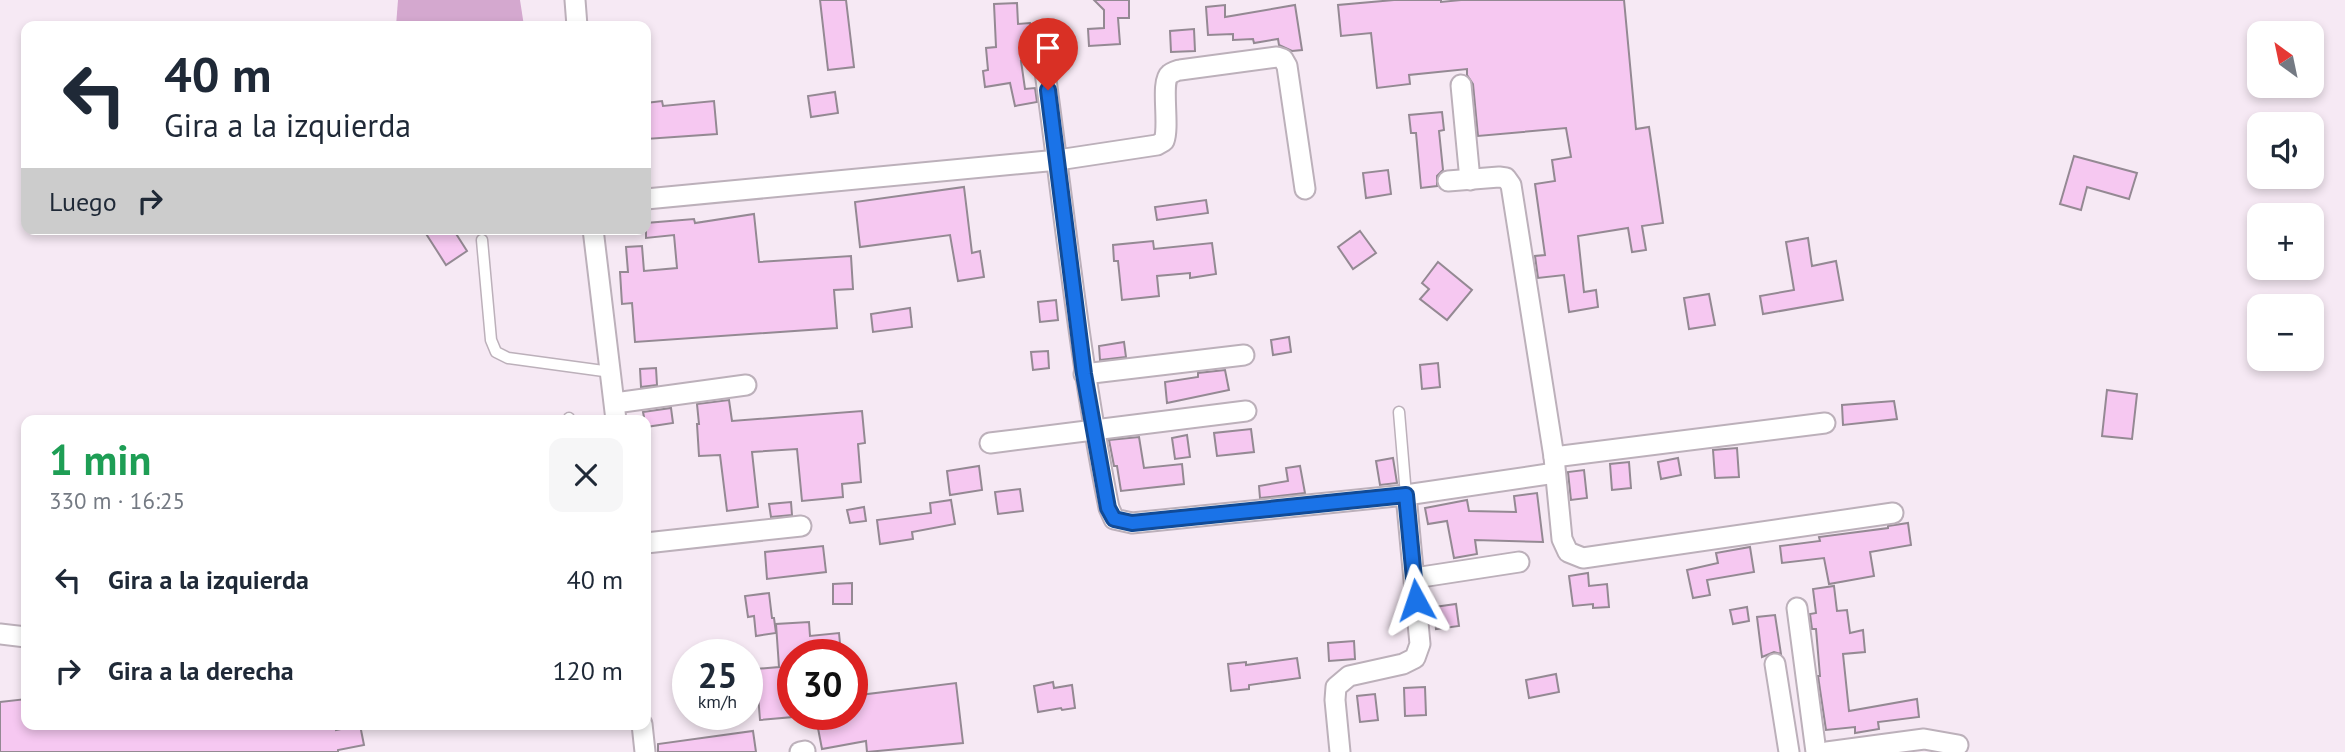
<!DOCTYPE html>
<html lang="es">
<head>
<meta charset="utf-8">
<style>
  body { margin:0; font-family:"PT Sans",sans-serif; background:#f6f6f7; color:#1f2937; height:100vh; display:flex; flex-direction:column; font-size:26px; white-space:nowrap }
  * { box-sizing:border-box; margin:0 }
  p { font-size:23px; color:#747a83 }
  .icon { flex:none; width:38px; height:38px; fill:none; stroke:currentColor; stroke-width:2; stroke-linecap:round; stroke-linejoin:round }
  .map { position:relative; flex:1; overflow:hidden }
  .sheet { position:absolute; left:21px; top:415px; width:630px; height:315px; display:flex; flex-direction:column; background:#fff; border-radius:14px; box-shadow:0 4px 10px #0003 }
  .sheet>* { flex:none }
  .hud { position:absolute; left:21px; top:21px; width:630px; height:214px; border-radius:14px; box-shadow:0 4px 10px #0003; background:#fff; color:#1f2937; overflow:hidden }
  .needle { width:46px; rotate:327deg }
  .buttons { position:absolute; left:2247px; top:21px; display:grid; gap:14px }
  .buttons a { display:grid; place-items:center; width:77px; height:77px; border-radius:14px; background:#fff; box-shadow:0 4px 10px #0003; font-size:35px }
  .speed { position:absolute; left:672px; top:639px; display:flex; gap:14px; font-size:35px; font-weight:700; text-align:center }
  .speed>* { display:grid; place-content:center; width:91px; height:91px; border-radius:50%; background:#fff; box-shadow:0 4px 10px #0003; line-height:1 }
  .speed small { font-size:18px; font-weight:400 }
  .speed .limit { border:10px solid #d22; background:#fff; color:#111 }
  .pin { position:absolute; display:grid; place-items:center; width:60px; height:60px; color:#fff; margin:-72px -30px; border-radius:50% 50% 50% 0; rotate:-45deg; box-shadow:0 0 7px #0007 }
  .pin .icon { rotate:45deg }
  .me { position:absolute; width:77px; margin:-38px; rotate:355deg; stroke-linejoin:round; filter:drop-shadow(0 0 5px #0008) }
  .turn { display:flex; align-items:center; gap:24px; height:147px; padding:0 28px; font-size:32px }
  .turn .icon { width:91px; height:91px; stroke-width:2.5 }
  .turn b { display:block; font-size:49px; line-height:60px }
  .then { display:flex; align-items:center; height:66px; padding:0 28px; background:#0003; gap:14px; font-size:26px }
  .round { display:grid; place-items:center; flex:none; width:74px; height:74px; border-radius:14px; background:#f6f6f7 }
  .head { display:flex; align-items:center; justify-content:space-between; height:119px; padding:0 28px }
  h1 { font-size:42px; font-weight:700; line-height:52px; color:#1e9e55 }
  ul { padding:0; list-style:none }
  li { display:flex; align-items:center; gap:21px; height:91px; padding:0 28px }
  li div { flex:1 }
  li b { display:block; font-size:26px }
  li em { font-style:normal }
  .map>svg:first-child { display:block }
  .water { fill:#d4a8cf }
  .building { fill:#f6c8f1; stroke:#948993; stroke-width:2 }
  .lines { fill:none; stroke-linecap:round; stroke-linejoin:round }
  .lane-casing { stroke:#bcb0ba; stroke-width:13 }
  .street-casing { stroke:#bcb0ba; stroke-width:23 }
  .lane { stroke:#fff; stroke-width:10 }
  .street { stroke:#fff; stroke-width:19 }
  .route-casing { stroke:#114b97; stroke-width:18 }
  .route { stroke:#1a73e8; stroke-width:12 }
</style>
</head>
<body>
<div class="map">
<svg width="2345" height="752" viewBox="0 0 2345 752">
  <rect width="100%" height="100%" fill="#f6e9f4"/>
  <!-- water -->
  <polygon class="water" points="398,0 520,0 524,26 396,26"/>
  <!-- building -->
  <g class="building">
    <polygon points="820,0 846,0 854,67 828,70"/>
    <polygon points="1094,0 1129,0 1129,18 1118,18 1120,44 1089,46 1088,29 1104,28 1104,10"/>
    <polygon points="1394,0 1441,0 1441,2 1461,0 1624,0 1636,129 1649,127 1663,223 1642,226 1646,250 1632,252 1628,228 1578,236 1584,292 1596,290 1598,307 1569,312 1564,275 1538,278 1535,256 1545,255 1535,184 1555,181 1552,160 1571,157 1566,128 1478,136 1473,84 1467,75 1467,69 1409,75 1410,84 1377,88 1371,33 1341,36 1338,5"/>
    <polygon points="1017,3 1018,24 1030,23 1032,35 1029,45 1031,61 1021,61 1025,89 1035,88 1037,102 1015,106 1010,83 985,87 983,71 988,70 986,48 996,47 994,4"/>
    <polygon points="1225,5 1225,17 1295,5 1302,50 1292,51 1279,45 1278,39 1254,43 1253,39 1233,40 1233,34 1208,35 1206,7"/>
    <polygon points="1194,29 1195,51 1171,52 1170,31"/>
    <polygon points="835,92 838,113 811,117 808,96"/>
    <polygon points="662,101 663,106 714,101 717,134 646,139 646,103"/>
    <polygon points="1442,112 1444,130 1439,131 1443,170 1437,176 1437,186 1421,188 1416,133 1411,133 1409,115"/>
    <polygon points="2074,156 2137,173 2129,199 2087,187 2081,210 2060,204"/>
    <polygon points="1388,170 1391,194 1366,198 1363,173"/>
    <polygon points="964,187 972,253 980,251 984,277 958,281 950,235 860,247 855,202"/>
    <polygon points="1206,200 1208,213 1157,220 1155,207"/>
    <polygon points="754,214 759,262 851,256 853,289 834,290 837,328 635,342 632,303 622,304 620,272 628,272 626,247 642,246 644,271 677,268 674,235 646,238 646,223 694,219 695,223"/>
    <polygon points="423,229 453,229 467,251 446,265"/>
    <polygon points="1360,231 1376,253 1353,269 1338,247"/>
    <polygon points="1808,238 1812,266 1836,261 1843,300 1763,314 1760,296 1794,290 1786,242"/>
    <polygon points="1153,241 1154,249 1212,243 1216,274 1190,278 1190,273 1157,276 1159,296 1122,300 1118,261 1114,261 1113,245"/>
    <polygon points="1438,262 1472,290 1447,320 1420,299 1429,289 1422,283"/>
    <polygon points="1709,294 1715,325 1689,329 1684,298"/>
    <polygon points="1056,300 1058,320 1040,322 1038,302"/>
    <polygon points="910,308 912,327 873,332 871,314"/>
    <polygon points="1289,337 1291,352 1273,355 1271,340"/>
    <polygon points="1124,342 1126,357 1100,360 1099,346"/>
    <polygon points="1048,351 1049,368 1033,370 1031,352"/>
    <polygon points="1438,363 1440,387 1422,389 1420,365"/>
    <polygon points="656,368 657,385 641,387 640,369"/>
    <polygon points="1225,370 1229,390 1167,403 1165,382 1198,377 1198,373"/>
    <polygon points="2107,390 2137,394 2132,439 2102,436"/>
    <polygon points="729,400 732,421 862,411 865,443 858,444 861,482 842,484 843,497 802,501 797,449 752,452 758,507 727,511 720,455 699,456 697,424 699,424 697,404"/>
    <polygon points="1894,401 1897,419 1843,425 1842,405"/>
    <polygon points="671,408 673,423 646,427 643,412"/>
    <polygon points="1251,429 1254,452 1217,456 1214,433"/>
    <polygon points="1187,435 1190,457 1175,459 1172,438"/>
    <polygon points="1139,437 1144,468 1182,464 1184,484 1121,491 1117,466 1114,466 1109,440"/>
    <polygon points="1737,448 1739,477 1715,478 1713,450"/>
    <polygon points="1393,458 1397,483 1380,485 1376,461"/>
    <polygon points="1678,458 1681,475 1661,479 1658,462"/>
    <polygon points="1629,462 1631,488 1612,490 1610,464"/>
    <polygon points="979,466 982,490 950,495 947,471"/>
    <polygon points="1300,466 1305,493 1260,498 1259,486 1288,481 1286,468"/>
    <polygon points="1584,470 1587,498 1571,500 1568,472"/>
    <polygon points="1020,489 1023,511 998,514 995,492"/>
    <polygon points="1537,493 1543,542 1475,540 1477,554 1454,558 1447,521 1428,524 1425,508 1467,500 1469,511 1516,512 1514,496"/>
    <polygon points="951,500 955,524 912,532 913,539 880,544 877,520 931,513 930,503"/>
    <polygon points="791,502 792,515 771,517 769,504"/>
    <polygon points="864,507 866,521 850,523 847,510"/>
    <polygon points="1908,523 1911,545 1870,552 1874,576 1829,584 1824,558 1782,563 1780,546 1820,541 1819,537 1888,528 1888,526"/>
    <polygon points="823,546 826,572 767,579 765,552"/>
    <polygon points="1750,547 1754,572 1707,580 1710,595 1693,598 1687,570 1718,563 1716,553"/>
    <polygon points="1588,573 1589,586 1607,584 1609,607 1593,608 1593,604 1573,606 1569,576"/>
    <polygon points="852,583 852,604 833,604 833,584"/>
    <polygon points="1834,586 1837,611 1847,610 1850,633 1863,630 1865,652 1843,654 1849,711 1917,699 1919,717 1878,722 1879,729 1855,733 1855,727 1826,730 1818,676 1820,676 1816,629 1812,629 1810,614 1816,613 1813,589"/>
    <polygon points="769,593 772,618 774,618 776,633 756,636 754,616 748,617 745,596"/>
    <polygon points="1456,604 1459,626 1436,629 1434,607"/>
    <polygon points="1747,607 1749,621 1733,624 1730,610"/>
    <polygon points="1775,615 1781,654 1774,652 1762,657 1757,617"/>
    <polygon points="809,622 810,636 839,633 841,654 793,654 793,717 760,720 756,669 779,667 776,624"/>
    <polygon points="1354,641 1355,659 1329,661 1328,643"/>
    <polygon points="1297,658 1300,678 1249,685 1249,689 1231,691 1228,664 1246,662 1246,665"/>
    <polygon points="1556,674 1559,692 1529,698 1526,680"/>
    <polygon points="1053,682 1054,688 1072,685 1075,708 1062,710 1061,708 1038,712 1034,686"/>
    <polygon points="956,683 963,743 867,752 866,741 822,749 817,723 848,718 848,714 852,714 852,696"/>
    <polygon points="1425,687 1426,715 1405,716 1404,688"/>
    <polygon points="1375,694 1378,720 1360,722 1357,696"/>
    <polygon points="26,699 26,724 335,724 336,730 360,725 364,745 338,750 338,752 0,752 0,702"/>
    <polygon points="753,731 756,752 658,752 658,744"/>
  </g>
  <g class="lines">
    <!-- lane casing -->
    <g class="lane-casing">
      <g id="lane">
        <polyline points="482,240 491,340 496,352 508,358 611,372"/>
        <polyline points="1399,412 1406,495"/>
        <polyline points="569,420 569,418"/>
      </g>
    </g>
    <!-- street casing -->
    <g class="street-casing">
      <g id="street">
        <polyline points="575,0 577,26"/>
        <path d="M1041,43C1063,198 1078,354 1109,508L1114,519L1132,523L1406,495L1555,473"/>
        <polyline points="1461,85 1470,180"/>
        <polyline points="1448,181 1499,177 1506,178 1511,185 1554,457 1562,539 1568,552 1583,558 1893,513"/>
        <path d="M646,199L1058,160L1157,145L1164,141C1170,125 1160,82 1170,74C1171,73 1178,70 1180,70L1277,57L1283,59L1287,66L1305,189"/>
        <polyline points="593,229 616,420"/>
        <polyline points="1084,374 1244,355"/>
        <polyline points="615,403 746,385"/>
        <polyline points="990,443 1246,411"/>
        <polyline points="1554,457 1825,423"/>
        <polyline points="646,543 801,526"/>
        <polyline points="1415,578 1519,562"/>
        <polyline points="1797,608 1816,752"/>
        <polyline points="0,634 26,637"/>
        <polyline points="1775,664 1789,752"/>
        <polyline points="642,724 645,752"/>
        <polyline points="800,752 805,751"/>
        <polyline points="1340,752 1335,700 1336,687 1349,676 1403,664 1415,658 1420,644 1406,495"/>
        <polyline points="1827,752 1924,739 1958,745"/>
      </g>
    </g>
    <!-- lane -->
    <use href="#lane" class="lane"/>
    <!-- street -->
    <use href="#street" class="street"/>
  </g>
  <g class="lines">
    <!-- route casing -->
    <g class="route-casing">
      <polyline id="route" points="1048,90 1084,374 1108,508 1114,519 1132,523 1406,495 1416,600"/>
    </g>
    <!-- route -->
    <use href="#route" class="route"/>
  </g>
</svg>
<div class="buttons">
<a><svg class="needle" viewBox="-14 -14 28 28"><path d="M0-13l5 13h-10z" fill="#e53935"/><path d="M0 13l5-13h-10z" fill="#747a83"/></svg></a>
<a><svg class="icon" aria-label="sound" viewBox="0 0 24 24"><path d="M4 9h4l5-4v14l-5-4H4zM17 9q2 3 0 6"/></svg></a>
<a>+</a>
<a>−</a>
</div>
<div class="speed"><div>25<small>km/h</small></div><div class="limit">30</div></div>
<div class="pin" style="left:1048px;top:90px;background:#d93025"><svg class="icon" aria-label="arrive" viewBox="0 0 24 24"><path d="M6 21V4h12l-3 4 3 4H6"/></svg></div>
<svg class="me" style="left:1416px;top:600px" viewBox="-20 -20 40 40"><path d="M0-17L14 15 0 8-14 15z" fill="#1a73e8" stroke="#fff" stroke-width="4"/></svg>
<div class="hud">
<div class="turn"><svg class="icon" aria-label="left" viewBox="0 0 24 24"><path d="M17 20v-9H6M10 6l-5 5 5 5"/></svg><div><b>40 m</b>Gira a la izquierda</div></div>
<div class="then">Luego<svg class="icon" aria-label="right" viewBox="0 0 24 24"><path d="M7 20v-9h11M14 6l5 5-5 5"/></svg></div>
</div>
<section class="sheet">
<div class="head"><div><h1>1 min</h1><p>330 m · 16:25</p></div><a class="round"><svg class="icon" aria-label="close" viewBox="0 0 24 24"><path d="M6 6l12 12M18 6L6 18"/></svg></a></div>
<ul>
<li><svg class="icon" aria-label="left" viewBox="0 0 24 24"><path d="M17 20v-9H6M10 6l-5 5 5 5"/></svg><div><b>Gira a la izquierda</b></div><em>40 m</em></li>
<li><svg class="icon" aria-label="right" viewBox="0 0 24 24"><path d="M7 20v-9h11M14 6l5 5-5 5"/></svg><div><b>Gira a la derecha</b></div><em>120 m</em></li>
</ul>
</section>
</div>
</body>
</html>
